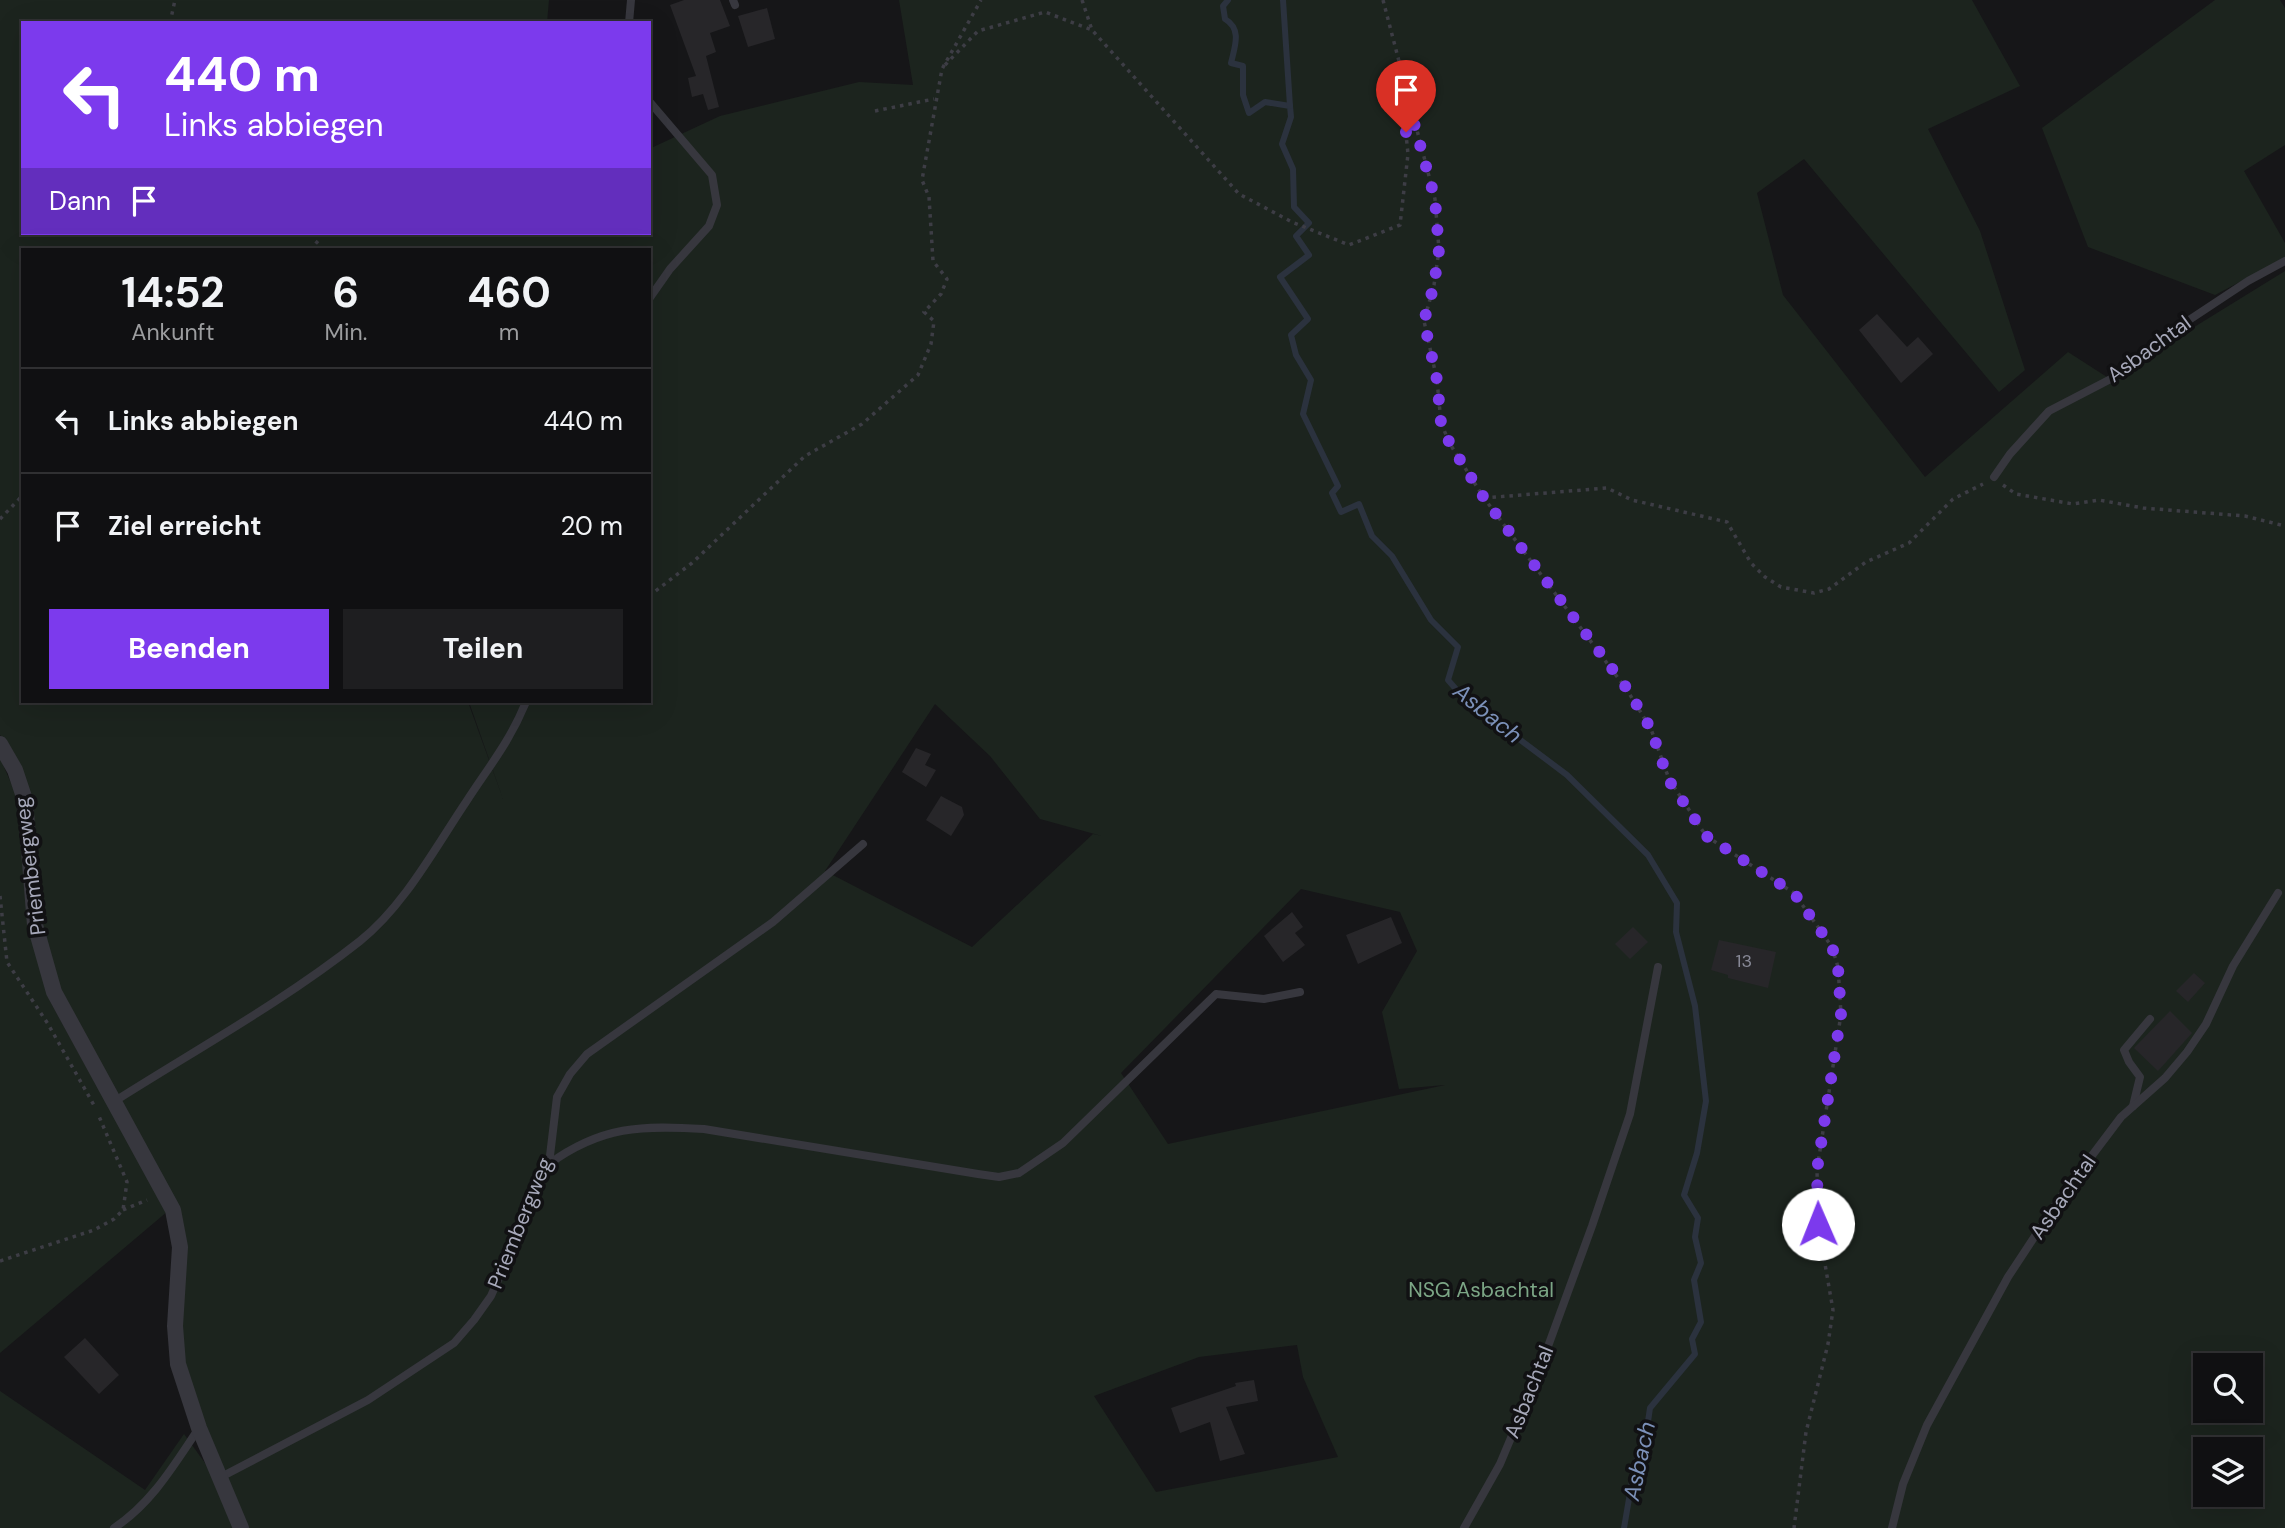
<!DOCTYPE html>
<html lang="de">
<head>
<meta charset="utf-8">
<style>
  body { margin:0; font-family:"DM Sans",sans-serif; background:#1e1e20; color:#f1f3f6; height:100vh; display:flex; flex-direction:column; font-size:26px; white-space:nowrap }
  * { box-sizing:border-box; margin:0 }
  p { font-size:23px; color:#9c9d9f }
  .icon { flex:none; width:38px; height:38px; fill:none; stroke:currentColor; stroke-width:2; stroke-linecap:round; stroke-linejoin:round }
  .map { position:relative; flex:1; overflow:hidden }
  .side { position:absolute; left:21px; top:248px; width:630px; height:455px; display:flex; flex-direction:column; background:#101012; border-radius:0px; box-shadow:0 7px 28px #0002,0 0 0 2px #303032 }
  .side>* { flex:none }
  .hud { position:absolute; left:21px; top:21px; width:630px; height:214px; border-radius:0px; box-shadow:0 7px 28px #0002,0 0 0 2px #303032; background:#7c3aed; color:#fff; overflow:hidden }
  .buttons { position:absolute; left:2193px; top:1353px; display:grid; gap:14px }
  .buttons a { display:grid; place-items:center; width:70px; height:70px; border-radius:0px; background:#101012; box-shadow:0 7px 28px #0002,0 0 0 2px #303032; font-size:35px }
  .pin { position:absolute; display:grid; place-items:center; width:60px; height:60px; color:#fff; margin:-72px -30px; border-radius:50% 50% 50% 0; rotate:-45deg; box-shadow:0 0 7px #0007 }
  .pin .icon { rotate:45deg }
  .me { position:absolute; width:77px; margin:-38px; rotate:359deg; stroke-linejoin:round; filter:drop-shadow(0 0 5px #0008) }
  .turn { display:flex; align-items:center; gap:24px; height:147px; padding:0 28px; font-size:32px }
  .turn .icon { width:91px; height:91px; stroke-width:2.5 }
  .turn b { display:block; font-size:49px; line-height:60px }
  .then { display:flex; align-items:center; height:66px; padding:0 28px; background:#0003; gap:14px; font-size:26px }
  .eta { display:flex; justify-content:space-evenly; align-items:center; height:119px; text-align:center }
  .eta b { font-size:42px; font-weight:700; line-height:49px }
  .action { display:flex; gap:14px; margin-top:auto; padding:14px 28px }
  .action a { flex:1; height:80px; border-radius:0px; background:#7c3aed; color:#fff; font-size:28px; font-weight:700; line-height:80px; text-align:center }
  .action a+a { background:#1e1e20; color:#f1f3f6 }
  ul { padding:0; list-style:none }
  li { display:flex; align-items:center; gap:21px; height:105px; padding:0 28px; border-top:2px solid #303032 }
  li div { flex:1 }
  li b { display:block; font-size:26px }
  li em { font-style:normal }
  .map>svg:first-child { display:block }
  .green { fill:#1c241e; fill-rule:evenodd }
  .lines { fill:none; stroke-linecap:round; stroke-linejoin:round }
  .stream { stroke:#2b323e; stroke-width:6 }
  .building { fill:#272629 }
  .path { stroke:#3d3d45; stroke-width:3.5; stroke-dasharray:3.5 5; stroke-linecap:butt }
  .lane { stroke:#37373e; stroke-width:8 }
  .street { stroke:#37373e; stroke-width:16 }
  .route { stroke:#7c3aed; stroke-width:12; stroke-dasharray:0 21.6 }
  .labels { text-anchor:middle; dominant-baseline:central; stroke-width:7; stroke-linejoin:round; paint-order:stroke }
  .number-label { font-size:18px; fill:#878896 }
  .street-label { font-size:21px; fill:#a7a9ba; stroke:#111113 }
  .park-label { font-size:21px; fill:#7ca686; stroke:#111113 }
  .water-label { font-size:23px; font-style:italic; fill:#7b90b8; stroke:#111113 }
</style>
</head>
<body>
<div class="map">
<svg width="2285" height="1528" viewBox="0 0 2285 1528">
  <rect width="100%" height="100%" fill="#161618"/>
  <!-- green -->
  <g class="green">
    <path d="M0,0H549L547,23H23V233H649V149L720,116L859,82L913,85L899,0H1972L2020,86L1928,129L1980,231L2025,370L1999,392L1804,159L1757,193L1783,295L1925,477L2068,352L2110,379L2285,271V1528H246L181,1364L184,1259L168,1211L0,1353V758L15,792L30,929L50,1001L99,1090C77,1036 52,982 40,924C29,868 44,777 0,735ZM23,250H649V702H469L503,799L468,702H23ZM935,704L990,756L1040,819L1102,836L1093,834L972,947L825,871ZM1301,889L1400,912L1417,951L1382,1012L1399,1089L1445,1085L1168,1144L1121,1073ZM1297,1345L1303,1377L1338,1457L1156,1492L1094,1396L1199,1357ZM2205,1365H2250V1410H2205ZM2205,1449H2250V1494H2205Z"/>
    <polygon points="2215,0 2280,0 2285,8 2285,145 2244,171 2285,243 2285,258 2215,295 2088,247 2042,128"/>
    <polygon points="0,1391 145,1490 184,1434 218,1481 236,1528 0,1528"/>
  </g>
  <g class="lines">
    <!-- stream -->
    <g class="stream">
      <path d="M1228,0L1223,6L1225,19C1242,29 1235,46 1231,63L1243,66V95L1249,113L1265,102L1290,106L1291,117L1282,144L1293,169L1294,207L1309,223L1296,236L1309,255L1280,277L1308,319L1291,335L1296,355L1311,380L1303,414L1338,486L1332,493L1341,512L1359,504L1372,536L1392,556L1431,620L1458,647L1448,680L1462,696L1567,775L1648,855L1677,903L1676,932L1695,1006L1706,1101L1697,1153L1684,1195L1698,1218L1695,1237L1701,1263L1694,1280L1701,1322L1692,1339L1695,1354L1650,1408L1646,1435L1635,1464L1624,1528"/>
      <polyline points="1283,0 1290,106"/>
    </g>
  </g>
  <!-- building -->
  <g class="building">
    <polygon points="684,0 720,0 730,26 710,33 716,52 706,56 719,107 708,110 703,94 692,97 688,78 696,76 670,5"/>
    <polygon points="767,8 775,39 748,47 738,16"/>
    <polygon points="1877,314 1907,347 1918,337 1933,354 1901,383 1859,330"/>
    <polygon points="916,748 931,754 925,765 936,770 926,787 902,772"/>
    <polygon points="941,796 962,807 964,815 951,836 926,820"/>
    <polygon points="1292,912 1303,927 1295,933 1305,945 1283,962 1264,936"/>
    <polygon points="1391,917 1402,943 1358,964 1346,935"/>
    <polygon points="1633,927 1648,942 1630,959 1615,944"/>
    <polygon points="1719,940 1776,952 1768,988 1728,978 1728,975 1711,970"/>
    <polygon points="2194,973 2205,983 2188,1002 2176,991"/>
    <polygon points="2170,1011 2192,1033 2158,1071 2134,1048"/>
    <polygon points="85,1338 119,1375 99,1394 64,1357"/>
    <polygon points="1254,1380 1258,1401 1226,1407 1245,1454 1220,1461 1210,1422 1180,1433 1171,1408 1236,1386 1235,1383"/>
  </g>
  <g class="lines">
    <!-- path -->
    <g class="path">
      <polyline points="1082,0 1092,30 1239,194 1292,222 1349,245 1400,225 1408,154 1400,76"/>
      <polyline points="1383,0 1435,199 1439,250 1434,285 1424,321 1437,380 1441,423 1450,444 1484,498 1627,690 1651,729 1669,779 1706,836 1794,893 1832,947 1838,967 1841,1014 1817,1170 1818,1224 1833,1310 1828,1344 1806,1432 1794,1528"/>
      <polyline points="170,23 175,0"/>
      <polyline points="945,65 978,31 1045,12 1092,30"/>
      <polyline points="875,111 934,99"/>
      <polyline points="310,250 318,241 319,233"/>
      <polyline points="2003,485 2016,494 2073,504 2099,500 2143,508 2245,516 2285,526"/>
      <polyline points="1484,498 1607,488 1632,500 1727,522 1751,563 1765,577 1781,587 1814,593 1829,589 1866,562 1909,543 1953,499 1983,484"/>
      <polyline points="0,519 23,495"/>
      <polyline points="649,596 692,563 805,456 862,424 918,375 931,344 934,321 924,312 941,294 947,279 933,261 929,197 922,180 942,69 981,0"/>
      <polyline points="0,896 7,962 48,1024 95,1107"/>
      <polyline points="123,1210 147,1200"/>
      <polyline points="0,1261 94,1230 114,1219 123,1210 127,1182 98,1114"/>
    </g>
    <!-- lane -->
    <g class="lane">
      <polyline points="733,0 735,5"/>
      <polyline points="629,23 631,0"/>
      <polyline points="649,101 712,175 717,205 709,226 670,269 649,299"/>
      <polyline points="1994,477 2010,454 2049,411 2128,370 2180,326 2248,281 2285,261"/>
      <path d="M115,1101C197,1049 284,1001 360,941C404,906 435,848 466,802C490,765 509,743 526,702"/>
      <polyline points="2133,1106 2140,1077 2129,1062 2124,1050 2150,1019"/>
      <path d="M549,1164C601,1126 642,1125 704,1129L978,1174L999,1177L1019,1173L1063,1143L1216,994L1264,999L1300,992"/>
      <polyline points="221,1477 368,1400 454,1343 474,1320 491,1296 549,1164 557,1097 570,1074 587,1054 773,922 863,844"/>
      <path d="M114,1528C152,1503 174,1465 199,1428"/>
      <polyline points="1464,1528 1500,1464 1539,1371 1592,1226 1630,1114 1658,967"/>
      <polyline points="1892,1528 1903,1484 1927,1425 2008,1277 2060,1198 2121,1117 2165,1078 2187,1052 2206,1024 2233,966 2278,893"/>
    </g>
    <!-- street -->
    <polyline class="street" points="0,744 15,770 25,800 35,925 54,992 173,1210 180,1247 175,1326 178,1364 199,1428 241,1528"/>
  </g>
  <g class="lines">
    <!-- route -->
    <polyline class="route" points="1406,132 1398,65 1435,199 1439,250 1434,285 1424,321 1437,380 1441,423 1450,444 1484,498 1628,690 1651,729 1668,779 1706,836 1794,893 1832,947 1838,967 1841,1014 1817,1170 1818,1224"/>
  </g>
  <g class="labels">
    <!-- number labels -->
    <g class="number-label">
      <text x="1744" y="961">13</text>
    </g>
    <!-- street labels -->
    <g class="street-label">
      <text transform="translate(2149 349) rotate(-36)">Asbachtal</text>
      <text transform="translate(30 866) rotate(-97)">Priembergweg</text>
      <text transform="translate(2063 1197) rotate(-55)">Asbachtal</text>
      <text transform="translate(520 1223) rotate(-68)">Priembergweg</text>
      <text transform="translate(1529 1392) rotate(-68)">Asbachtal</text>
    </g>
    <!-- park labels -->
    <g class="park-label">
      <text x="1481" y="1290">NSG Asbachtal</text>
    </g>
    <!-- water labels -->
    <g class="water-label">
      <text transform="translate(1488 713) rotate(39)">Asbach</text>
      <text transform="translate(1639 1461) rotate(-78)">Asbach</text>
    </g>
  </g>
</svg>
<div class="buttons">
<a><svg class="icon" aria-label="search" viewBox="0 0 24 24"><circle cx="10" cy="10" r="6"/><path d="M15 15l6 6"/></svg></a>
<a><svg class="icon" aria-label="layers" viewBox="0 0 24 24"><path d="M12 4l9 5-9 5-9-5zM3 14l9 5 9-5"/></svg></a>
</div>
<div class="pin" style="left:1406px;top:132px;background:#d93025"><svg class="icon" aria-label="arrive" viewBox="0 0 24 24"><path d="M6 21V4h12l-3 4 3 4H6"/></svg></div>
<svg class="me" style="left:1818px;top:1224px" viewBox="-20 -20 40 40"><circle r="19" fill="#fff"/><path d="M0-13L10 11 0 6-10 11z" fill="#7c3aed"/></svg>
<div class="hud">
<div class="turn"><svg class="icon" aria-label="left" viewBox="0 0 24 24"><path d="M17 20v-9H6M10 6l-5 5 5 5"/></svg><div><b>440 m</b>Links abbiegen</div></div>
<div class="then">Dann<svg class="icon" aria-label="arrive" viewBox="0 0 24 24"><path d="M6 21V4h12l-3 4 3 4H6"/></svg></div>
</div>
<section class="side">
<div class="eta">
<div><b>14:52</b><p>Ankunft</p></div>
<div><b>6</b><p>Min.</p></div>
<div><b>460</b><p>m</p></div>
</div>
<ul>
<li><svg class="icon" aria-label="left" viewBox="0 0 24 24"><path d="M17 20v-9H6M10 6l-5 5 5 5"/></svg><div><b>Links abbiegen</b></div><em>440 m</em></li>
<li><svg class="icon" aria-label="arrive" viewBox="0 0 24 24"><path d="M6 21V4h12l-3 4 3 4H6"/></svg><div><b>Ziel erreicht</b></div><em>20 m</em></li>
</ul>
<div class="action"><a>Beenden</a><a>Teilen</a></div>
</section>
</div>
</body>
</html>
